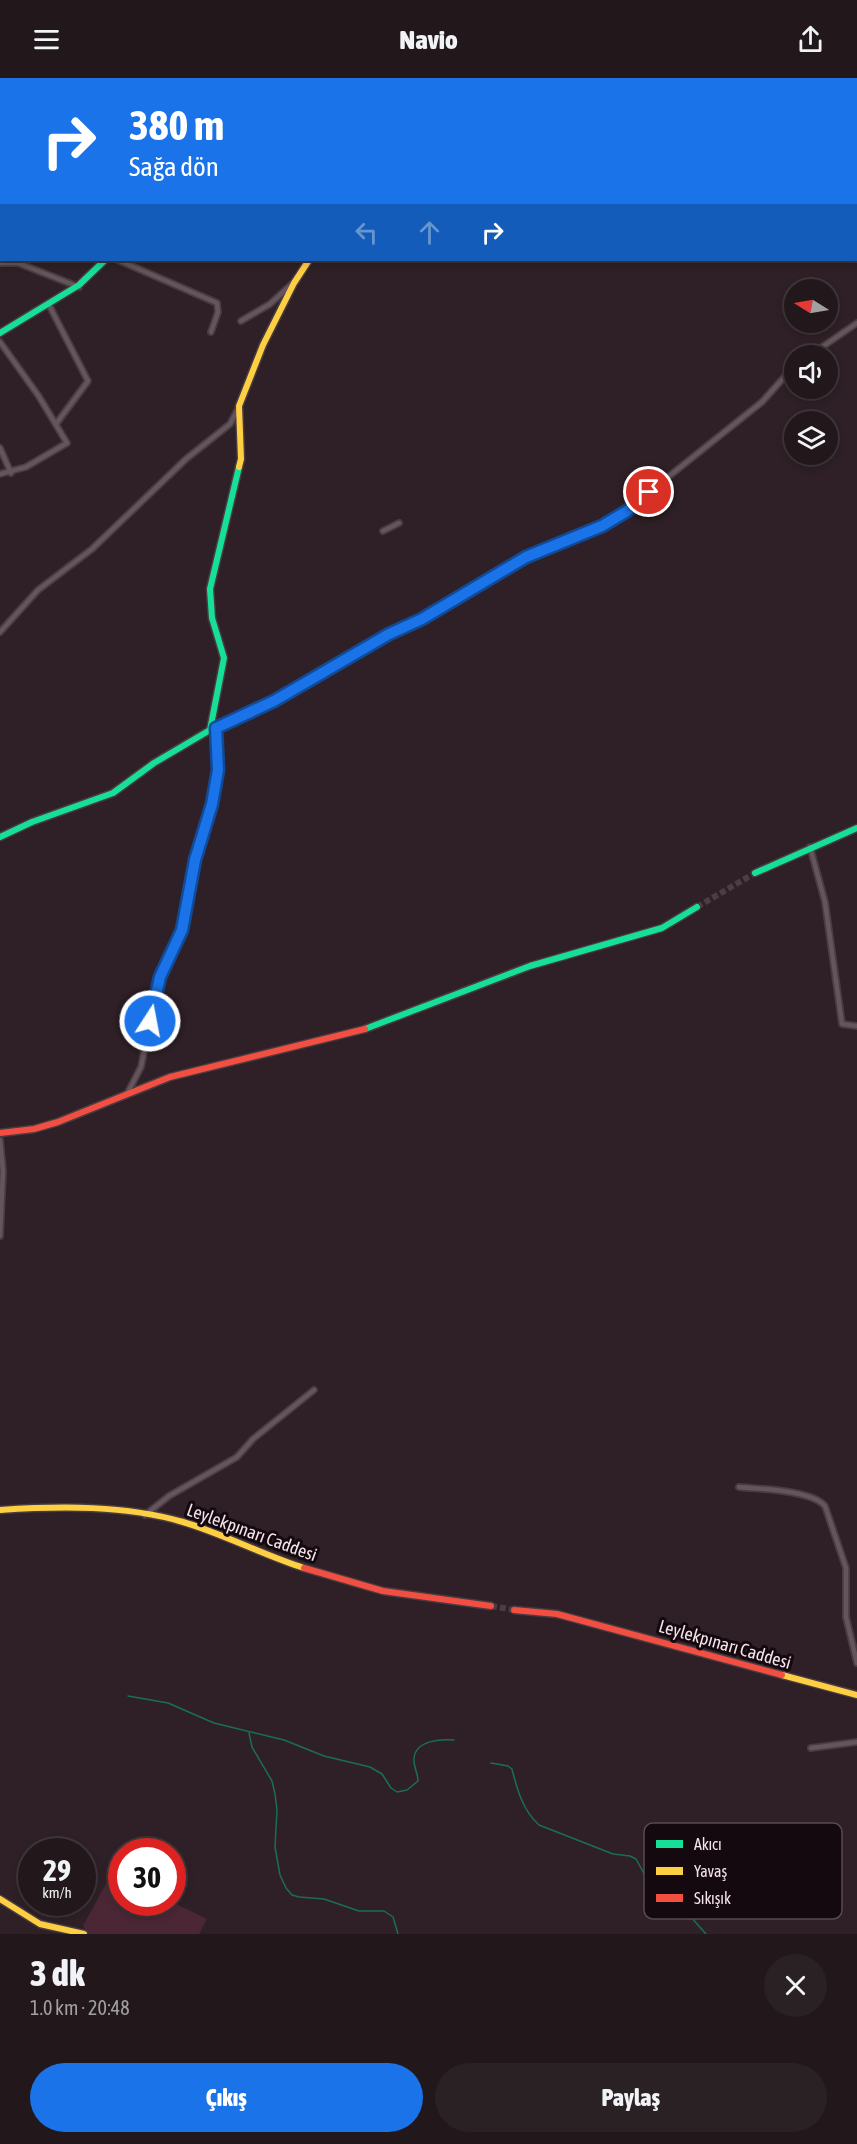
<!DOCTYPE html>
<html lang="tr">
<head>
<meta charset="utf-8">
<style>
  body { margin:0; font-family:"Asap Condensed",sans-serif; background:#2a2125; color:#f1f3f6; height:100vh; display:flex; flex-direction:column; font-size:22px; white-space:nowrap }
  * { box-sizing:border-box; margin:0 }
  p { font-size:20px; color:#a2a0a3 }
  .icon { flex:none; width:33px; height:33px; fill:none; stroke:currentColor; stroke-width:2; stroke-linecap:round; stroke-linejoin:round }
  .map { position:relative; height:1856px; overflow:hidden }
  .drawer { display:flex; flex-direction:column; background:#22181c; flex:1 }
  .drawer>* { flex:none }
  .hud { position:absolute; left:0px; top:0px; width:858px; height:183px; box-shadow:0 3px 9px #0003,0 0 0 2px #3f373b; background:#1a73e8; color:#fff; overflow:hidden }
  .needle { width:39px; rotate:281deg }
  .controls { position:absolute; left:784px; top:201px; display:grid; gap:12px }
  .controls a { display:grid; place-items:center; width:54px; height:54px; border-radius:50%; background:#22181c; box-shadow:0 3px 9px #0003,0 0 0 2px #3f373b; font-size:30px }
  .speed { position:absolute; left:18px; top:1760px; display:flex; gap:12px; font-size:30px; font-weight:700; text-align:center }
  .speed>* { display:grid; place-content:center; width:78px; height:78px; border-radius:50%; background:#22181c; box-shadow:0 3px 9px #0003,0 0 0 2px #3f373b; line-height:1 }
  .speed small { font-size:15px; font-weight:400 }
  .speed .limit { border:9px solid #d22; background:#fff; color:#111 }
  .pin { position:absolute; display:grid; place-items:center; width:51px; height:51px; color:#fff; margin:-26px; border:3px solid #fff; border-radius:50%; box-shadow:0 2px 6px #0007 }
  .me { position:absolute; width:66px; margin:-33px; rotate:11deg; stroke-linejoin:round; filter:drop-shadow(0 0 4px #0008) }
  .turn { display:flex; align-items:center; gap:21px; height:126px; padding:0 30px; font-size:27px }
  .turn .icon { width:78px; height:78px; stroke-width:2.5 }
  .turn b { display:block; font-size:42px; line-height:51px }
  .lanes { display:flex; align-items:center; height:57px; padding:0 30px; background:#0003; justify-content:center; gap:30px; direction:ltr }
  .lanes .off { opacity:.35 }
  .round { display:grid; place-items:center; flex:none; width:63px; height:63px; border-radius:32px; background:#2a2125 }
  .overview { display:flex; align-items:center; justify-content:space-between; height:102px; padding:0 30px }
  h1 { font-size:36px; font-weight:800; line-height:45px }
  .primary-button { display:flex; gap:12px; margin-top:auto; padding:12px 30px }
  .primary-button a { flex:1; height:69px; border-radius:36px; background:#1a73e8; color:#fff; font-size:24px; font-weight:800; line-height:69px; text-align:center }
  .primary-button a+a { background:#2a2125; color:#f1f3f6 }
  header { display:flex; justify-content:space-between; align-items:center; height:78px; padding:0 30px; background:#22181c; font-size:27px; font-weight:800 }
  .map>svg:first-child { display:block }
  .green { fill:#4b2736 }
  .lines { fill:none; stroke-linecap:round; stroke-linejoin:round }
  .stream { stroke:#1a6e58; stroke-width:1.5 }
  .secondary-tunnel { stroke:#4c3d43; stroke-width:6; stroke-dasharray:6 3; stroke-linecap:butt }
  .street-casing { stroke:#493c41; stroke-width:8 }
  .fast-casing { stroke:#493c41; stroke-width:9 }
  .slow-casing { stroke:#493c41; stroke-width:9 }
  .jam-casing { stroke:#493c41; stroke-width:9 }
  .street { stroke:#64545b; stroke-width:4.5 }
  .fast { stroke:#16e098; stroke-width:6 }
  .slow { stroke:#ffcf43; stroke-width:6 }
  .jam { stroke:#f24e42; stroke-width:6 }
  .route-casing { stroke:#114b97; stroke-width:15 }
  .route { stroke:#1a73e8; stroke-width:10 }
  .labels { text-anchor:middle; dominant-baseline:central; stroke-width:6; stroke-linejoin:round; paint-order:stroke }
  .street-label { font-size:18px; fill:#f5e3e9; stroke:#14090e }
  .key { fill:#14090e; stroke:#584a50; stroke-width:1.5 }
  .key-label { font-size:16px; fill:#f5e3e9 }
</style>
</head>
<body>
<header><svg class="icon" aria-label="menu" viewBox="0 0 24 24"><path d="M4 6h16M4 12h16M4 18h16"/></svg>Navio<svg class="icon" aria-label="share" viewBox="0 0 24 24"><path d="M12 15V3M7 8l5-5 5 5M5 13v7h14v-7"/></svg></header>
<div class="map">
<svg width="857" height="1856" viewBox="0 0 857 1856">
  <rect width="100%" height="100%" fill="#2e2026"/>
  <!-- green -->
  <polygon class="green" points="108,1802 121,1809 122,1824 172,1824 207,1841 199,1856 89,1856 83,1848"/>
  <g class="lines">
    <!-- stream -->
    <g class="stream">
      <path d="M128,1618L168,1625L214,1645L284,1662L324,1678L370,1689L382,1696L391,1710L397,1714L407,1712L418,1703C418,1695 413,1688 414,1680C416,1662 441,1661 454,1662"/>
      <polyline points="249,1655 252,1669 272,1703 275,1716 277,1732 275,1769 280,1797 286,1810 292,1817 299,1819 324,1821 359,1833 384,1833 393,1839 398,1856"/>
      <path d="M491,1685L508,1688L512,1691C517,1711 523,1733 539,1747L613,1776L630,1778L636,1781L657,1819L681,1828L706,1856"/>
    </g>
    <!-- secondary-tunnel -->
    <g class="secondary-tunnel">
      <polyline points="697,829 755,795"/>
      <polyline points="491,1528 514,1532"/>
    </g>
    <!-- street casing -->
    <g class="street-casing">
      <g id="street">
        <polyline points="381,2 381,0"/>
        <polyline points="118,182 217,225 218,234 211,254"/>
        <polyline points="0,185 18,185 79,209"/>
        <polyline points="49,227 88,303 56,346"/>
        <polyline points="241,243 270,226 292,206"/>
        <polyline points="0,264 38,317 67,365 26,389 0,396"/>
        <polyline points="809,278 857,245"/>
        <polyline points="0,370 11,395"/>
        <polyline points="383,453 399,445"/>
        <polyline points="0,554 38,512 92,471 186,381 230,346 238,331"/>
        <polyline points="216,650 274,623 404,548 422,541 526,479 585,456 618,439 762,324 795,287"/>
        <polyline points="810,769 825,824 842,946 857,948"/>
        <polyline points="128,1014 141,989 157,908 182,852 195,782 215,714 218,680 216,650 213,651"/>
        <polyline points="0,1062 3,1093 0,1158"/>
        <path d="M739,1409C760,1411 811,1412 825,1428L846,1490V1539L857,1585"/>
        <polyline points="145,1437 169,1418 237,1379 253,1361 314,1312"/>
        <polyline points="811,1670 857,1664"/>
      </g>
    </g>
    <!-- fast casing -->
    <g class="fast-casing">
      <g id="fast">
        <polyline points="0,255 79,207 105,182"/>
        <polyline points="0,759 32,744 113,715 154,685 210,652 224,580 212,540 210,511 239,389"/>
        <polyline points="755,795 857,750"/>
        <polyline points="365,951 530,888 662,850 697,829"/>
      </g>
    </g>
    <!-- slow casing -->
    <g class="slow-casing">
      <g id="slow">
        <polyline points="239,389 241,381 239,328 263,267 294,205 309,182"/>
        <path d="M0,1432C60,1428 125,1427 183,1444C224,1456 263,1477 304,1490"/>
        <polyline points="782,1597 857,1617"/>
        <polyline points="0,1821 40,1846 84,1856"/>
      </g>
    </g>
    <!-- jam casing -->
    <g class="jam-casing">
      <g id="jam">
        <polyline points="286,2 287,0"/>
        <polyline points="0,1055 34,1051 58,1044 170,999 365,951"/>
        <polyline points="304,1490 383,1513 491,1528"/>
        <polyline points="514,1532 557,1536 782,1597"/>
      </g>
    </g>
    <!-- street -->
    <use href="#street" class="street"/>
    <!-- fast -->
    <use href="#fast" class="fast"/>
    <!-- slow -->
    <use href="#slow" class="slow"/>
    <!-- jam -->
    <use href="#jam" class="jam"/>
  </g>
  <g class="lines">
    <!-- route casing -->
    <g class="route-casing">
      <polyline id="route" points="150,943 160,899 182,852 195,782 212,726 218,692 216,650 274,623 389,556 422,541 526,479 602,448 627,433 649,414"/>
    </g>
    <!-- route -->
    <use href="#route" class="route"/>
  </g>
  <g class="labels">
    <!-- street labels -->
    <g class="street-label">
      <text transform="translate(252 1454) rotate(20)">Leylekpınarı Caddesi</text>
      <text transform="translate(725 1566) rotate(16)">Leylekpınarı Caddesi</text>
    </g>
  </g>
  <!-- legend -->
  <rect x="644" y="1745" width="198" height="96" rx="9" class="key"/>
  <rect x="656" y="1762" width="27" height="8" fill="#16e098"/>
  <rect x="656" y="1789" width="27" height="8" fill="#ffcf43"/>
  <rect x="656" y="1816" width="27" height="8" fill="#f24e42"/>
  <g class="key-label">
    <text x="694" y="1772">Akıcı</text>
    <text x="694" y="1799">Yavaş</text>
    <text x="694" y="1826">Sıkışık</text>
  </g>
</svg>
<div class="controls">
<a><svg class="needle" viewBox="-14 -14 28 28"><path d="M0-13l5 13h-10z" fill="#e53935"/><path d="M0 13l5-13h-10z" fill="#a2a0a3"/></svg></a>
<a><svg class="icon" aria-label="sound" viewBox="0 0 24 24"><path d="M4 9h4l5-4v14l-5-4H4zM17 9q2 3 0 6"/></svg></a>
<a><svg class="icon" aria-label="layers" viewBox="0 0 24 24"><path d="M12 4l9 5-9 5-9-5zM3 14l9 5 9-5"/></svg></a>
</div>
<div class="speed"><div>29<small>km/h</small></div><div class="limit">30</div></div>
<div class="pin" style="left:649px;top:414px;background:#d93025"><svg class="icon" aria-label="arrive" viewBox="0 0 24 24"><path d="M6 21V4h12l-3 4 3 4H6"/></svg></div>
<svg class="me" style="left:150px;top:943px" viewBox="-20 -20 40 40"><circle r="17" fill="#1a73e8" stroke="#fff" stroke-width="3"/><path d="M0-11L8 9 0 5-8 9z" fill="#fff"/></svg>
<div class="hud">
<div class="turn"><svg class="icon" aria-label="right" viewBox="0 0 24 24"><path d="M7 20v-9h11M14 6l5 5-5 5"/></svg><div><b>380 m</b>Sağa dön</div></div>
<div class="lanes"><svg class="icon off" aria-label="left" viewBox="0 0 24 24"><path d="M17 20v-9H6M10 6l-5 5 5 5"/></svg><svg class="icon off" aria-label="ahead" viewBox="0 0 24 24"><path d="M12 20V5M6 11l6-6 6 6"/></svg><svg class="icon" aria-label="right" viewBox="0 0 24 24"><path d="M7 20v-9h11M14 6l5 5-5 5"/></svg></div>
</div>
</div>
<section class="drawer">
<div class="overview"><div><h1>3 dk</h1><p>1.0 km · 20:48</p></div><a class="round"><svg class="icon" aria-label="close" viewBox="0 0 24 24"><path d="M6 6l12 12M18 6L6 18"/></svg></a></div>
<div class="primary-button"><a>Çıkış</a><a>Paylaş</a></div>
</section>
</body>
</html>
